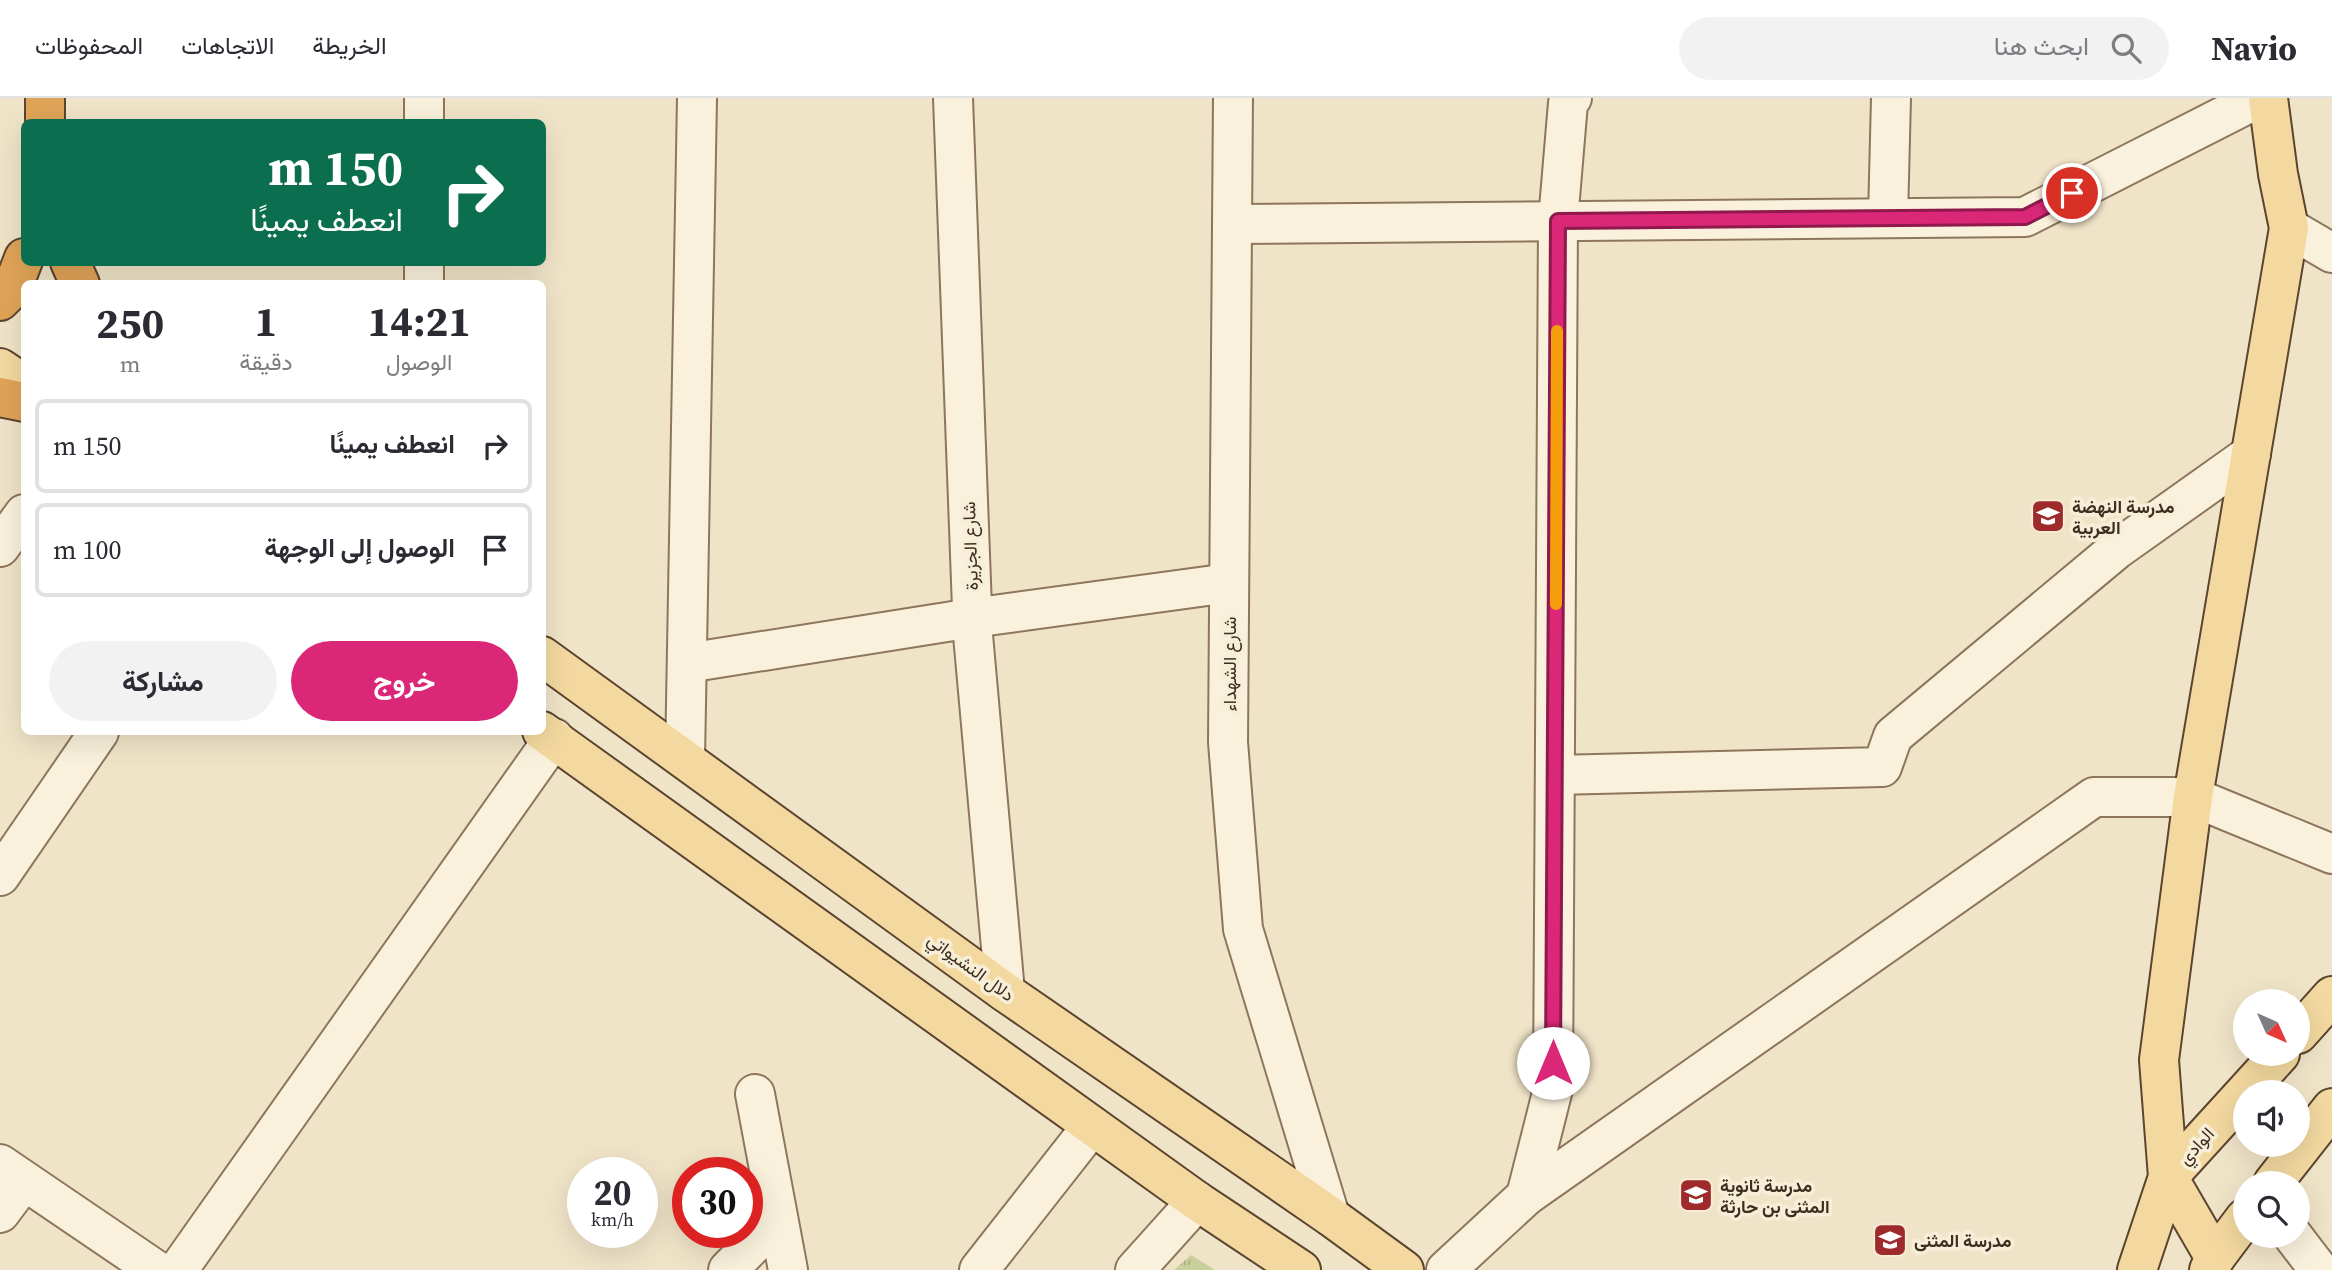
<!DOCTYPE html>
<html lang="ar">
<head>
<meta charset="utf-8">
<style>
  body { margin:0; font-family:"Source Serif 4",Vazirmatn,serif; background:#f2f2f3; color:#2b2b33; direction:rtl; height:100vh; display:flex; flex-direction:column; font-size:26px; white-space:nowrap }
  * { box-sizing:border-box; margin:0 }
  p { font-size:23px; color:#7c7c81 }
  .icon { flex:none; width:38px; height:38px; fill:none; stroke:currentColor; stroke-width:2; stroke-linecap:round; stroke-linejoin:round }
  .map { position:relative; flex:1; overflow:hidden; direction:ltr }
  .sheet { position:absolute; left:21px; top:182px; width:525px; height:455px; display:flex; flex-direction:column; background:#fff; border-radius:10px; box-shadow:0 7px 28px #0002; direction:rtl }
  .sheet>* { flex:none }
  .hud { position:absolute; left:21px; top:21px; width:525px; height:147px; border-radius:10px; box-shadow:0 7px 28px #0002; direction:rtl; background:#0b6e4f; color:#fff; overflow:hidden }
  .needle { width:46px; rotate:135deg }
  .buttons { position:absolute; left:2233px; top:891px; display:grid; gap:14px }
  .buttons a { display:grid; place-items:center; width:77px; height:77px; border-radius:50%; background:#fff; box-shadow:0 7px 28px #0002; font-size:35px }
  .speed { position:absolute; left:567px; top:1059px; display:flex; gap:14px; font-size:35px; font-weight:700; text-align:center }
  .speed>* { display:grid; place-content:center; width:91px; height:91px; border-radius:50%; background:#fff; box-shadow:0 7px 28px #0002; line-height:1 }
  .speed small { font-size:18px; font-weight:400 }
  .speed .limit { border:10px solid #d22; background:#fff; color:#111 }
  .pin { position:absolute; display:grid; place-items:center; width:60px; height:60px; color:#fff; margin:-30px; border:4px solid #fff; border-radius:50%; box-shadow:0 2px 7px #0007 }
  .me { position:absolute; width:77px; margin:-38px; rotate:0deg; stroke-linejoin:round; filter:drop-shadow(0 0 5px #0008) }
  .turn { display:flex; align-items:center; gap:24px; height:147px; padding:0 28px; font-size:32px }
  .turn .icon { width:91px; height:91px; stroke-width:2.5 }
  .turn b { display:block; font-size:49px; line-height:60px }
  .eta { display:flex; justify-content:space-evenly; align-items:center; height:119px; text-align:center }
  .eta b { font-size:42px; font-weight:700; line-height:49px }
  .action { display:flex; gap:14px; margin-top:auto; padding:14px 28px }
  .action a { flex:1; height:80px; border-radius:42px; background:#db2777; color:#fff; font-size:28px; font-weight:700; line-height:80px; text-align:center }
  .action a+a { background:#f2f2f3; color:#2b2b33 }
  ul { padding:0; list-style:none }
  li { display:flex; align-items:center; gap:21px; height:94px; margin:0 14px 10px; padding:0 14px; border:4px solid #e1e1e2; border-radius:10px }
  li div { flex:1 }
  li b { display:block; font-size:26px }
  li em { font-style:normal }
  header { display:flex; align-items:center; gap:42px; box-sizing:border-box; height:98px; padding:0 35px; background:#fff; border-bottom:2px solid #e1e1e2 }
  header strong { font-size:33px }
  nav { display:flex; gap:38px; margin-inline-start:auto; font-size:24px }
  .search { width:490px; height:63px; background:#f2f2f3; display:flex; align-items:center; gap:18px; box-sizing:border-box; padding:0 24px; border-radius:38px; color:#7c7c81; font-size:26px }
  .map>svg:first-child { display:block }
  .grass { fill:url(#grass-tufts) }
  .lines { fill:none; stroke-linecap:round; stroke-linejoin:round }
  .minor-casing { stroke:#8d765c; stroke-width:42 }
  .major-casing { stroke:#5b4430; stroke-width:42 }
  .highway-casing { stroke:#5b4430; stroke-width:42 }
  .minor { stroke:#faf1dc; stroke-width:38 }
  .major { stroke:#f3d9a0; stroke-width:38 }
  .highway { stroke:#e0a458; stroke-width:38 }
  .route-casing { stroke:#8e194d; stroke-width:18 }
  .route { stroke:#db2777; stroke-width:12 }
  .slow { stroke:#f59e0b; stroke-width:12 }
  .labels { text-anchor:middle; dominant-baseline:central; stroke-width:7; stroke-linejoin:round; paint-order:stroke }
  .poi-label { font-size:18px; font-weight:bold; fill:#3d2e20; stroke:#f7eed8; text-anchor:start }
  .street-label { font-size:18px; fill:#3d2e20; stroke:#f7eed8 }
</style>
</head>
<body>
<header>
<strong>Navio</strong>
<div class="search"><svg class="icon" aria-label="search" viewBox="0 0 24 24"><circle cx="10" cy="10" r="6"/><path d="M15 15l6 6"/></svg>ابحث هنا</div>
<nav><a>الخريطة</a><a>الاتجاهات</a><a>المحفوظات</a></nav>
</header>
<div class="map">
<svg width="2332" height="1172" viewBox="0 0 2332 1172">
  <defs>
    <pattern id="grass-tufts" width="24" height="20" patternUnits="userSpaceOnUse" patternTransform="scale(1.75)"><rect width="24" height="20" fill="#c9cf9b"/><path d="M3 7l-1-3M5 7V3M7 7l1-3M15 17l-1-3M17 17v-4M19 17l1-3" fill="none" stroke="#aeb285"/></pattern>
  </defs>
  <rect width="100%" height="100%" fill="#f0e4c8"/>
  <!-- grass -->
  <polygon class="grass" points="1191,1157 1215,1172 1174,1172"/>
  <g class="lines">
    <!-- minor casing -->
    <g class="minor-casing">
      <g id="minor">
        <polyline points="424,0 424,24"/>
        <polyline points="953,0 973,537 1005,894"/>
        <polyline points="1233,0 1228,644 1243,831 1330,1118"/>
        <polyline points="1888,120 1891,0"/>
        <polyline points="1232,126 2025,119 2259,0"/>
        <polyline points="2289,130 2332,155"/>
        <polyline points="424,164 424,186"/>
        <polyline points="0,449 24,416"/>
        <polyline points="687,565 972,520 1229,485"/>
        <polyline points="685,661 697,0"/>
        <polyline points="1555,677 1882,669 1893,638 2116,452 2251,356"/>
        <polyline points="0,778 99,634"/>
        <polyline points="755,996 788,1172"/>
        <polyline points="0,1066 156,1172"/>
        <polyline points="1526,1098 1553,991 1558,123 1568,5 1572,0"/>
        <polyline points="0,1115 24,1083"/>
        <polyline points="2293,1138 2319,1172"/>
        <polyline points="178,1172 554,640"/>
        <polyline points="728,1172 778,1121"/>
        <polyline points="979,1172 1092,1028"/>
        <polyline points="1135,1172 1197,1103"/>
        <polyline points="1446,1172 1526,1098 2094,699 2193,699 2332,756"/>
      </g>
    </g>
    <!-- major casing -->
    <g class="major-casing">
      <g id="major">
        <polyline points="0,270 24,286"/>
        <polyline points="542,558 1005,894 1330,1118 1404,1172"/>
        <polyline points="542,633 1197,1103 1301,1172"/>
        <polyline points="2298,936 2332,898"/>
        <polyline points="2273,1085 2332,1010"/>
        <polyline points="2215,1160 2168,1079 2280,956"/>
        <polyline points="2137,1172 2168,1079 2159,962 2193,699 2289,130 2278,76 2268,0"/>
        <polyline points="2209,1172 2215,1160 2245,1120"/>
      </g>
    </g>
    <!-- highway casing -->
    <g class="highway-casing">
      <g id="highway">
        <polyline points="45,0 45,24"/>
        <polyline points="70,164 80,186"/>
        <polyline points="0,203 12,191 24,160"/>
        <polyline points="0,299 24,304"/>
      </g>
    </g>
    <!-- minor -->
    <use href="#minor" class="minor"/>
    <!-- major -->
    <use href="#major" class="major"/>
    <!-- highway -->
    <use href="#highway" class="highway"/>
  </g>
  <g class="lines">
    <!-- route casing -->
    <g class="route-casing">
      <polyline id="route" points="1553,965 1558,123 2025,119 2072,95"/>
    </g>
    <!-- route -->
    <use href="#route" class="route"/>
    <!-- slow -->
    <polyline class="slow" points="1556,506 1557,233"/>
  </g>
  <!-- icons -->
  <defs>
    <g id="school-square" transform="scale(1.75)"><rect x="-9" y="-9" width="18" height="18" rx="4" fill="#9e2a2b" stroke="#f7eed8"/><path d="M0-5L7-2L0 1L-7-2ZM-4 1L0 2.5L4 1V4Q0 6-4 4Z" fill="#fff"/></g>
  </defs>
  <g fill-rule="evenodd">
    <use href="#school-square" x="2048" y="418"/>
    <use href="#school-square" x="1696" y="1097"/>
    <use href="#school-square" x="1890" y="1142"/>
  </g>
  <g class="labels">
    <!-- poi labels -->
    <g class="poi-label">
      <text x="2072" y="408">مدرسة النهضة<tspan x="2072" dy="21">العربية</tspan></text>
      <text x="1720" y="1087">مدرسة ثانوية<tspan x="1720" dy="21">المثنى بن حارثة</tspan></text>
      <text x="1914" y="1142">مدرسة المثنى</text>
    </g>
    <!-- street labels -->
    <g class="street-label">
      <text transform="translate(970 448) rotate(-92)">شارع الجزيرة</text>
      <text transform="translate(1229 566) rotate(-90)">شارع الشهداء</text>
      <text transform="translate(971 869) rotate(36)">دلال النشيواتي</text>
      <text transform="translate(2196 1048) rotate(-48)">الوادي</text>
    </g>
  </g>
</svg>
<div class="buttons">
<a><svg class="needle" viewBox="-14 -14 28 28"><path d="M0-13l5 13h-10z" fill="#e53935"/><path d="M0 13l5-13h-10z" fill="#7c7c81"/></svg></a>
<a><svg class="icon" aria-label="sound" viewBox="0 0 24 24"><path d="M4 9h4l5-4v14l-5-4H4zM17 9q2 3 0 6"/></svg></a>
<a><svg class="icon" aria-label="search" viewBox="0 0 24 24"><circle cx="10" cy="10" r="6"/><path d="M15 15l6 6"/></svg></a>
</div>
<div class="speed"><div>20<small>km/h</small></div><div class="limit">30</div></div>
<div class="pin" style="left:2072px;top:95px;background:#d93025"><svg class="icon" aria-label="arrive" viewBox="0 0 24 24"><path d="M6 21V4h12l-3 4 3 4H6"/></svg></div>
<svg class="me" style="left:1553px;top:965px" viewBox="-20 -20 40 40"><circle r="19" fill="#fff"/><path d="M0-13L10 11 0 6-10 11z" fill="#db2777"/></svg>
<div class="hud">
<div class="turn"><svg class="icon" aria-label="right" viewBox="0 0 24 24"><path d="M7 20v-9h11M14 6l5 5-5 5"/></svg><div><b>150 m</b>انعطف يمينًا</div></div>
</div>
<section class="sheet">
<div class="eta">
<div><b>14:21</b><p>الوصول</p></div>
<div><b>1</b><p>دقيقة</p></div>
<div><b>250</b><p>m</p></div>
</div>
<ul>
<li><svg class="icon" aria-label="right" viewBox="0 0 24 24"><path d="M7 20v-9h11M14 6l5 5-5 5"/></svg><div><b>انعطف يمينًا</b></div><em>150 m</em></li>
<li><svg class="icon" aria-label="arrive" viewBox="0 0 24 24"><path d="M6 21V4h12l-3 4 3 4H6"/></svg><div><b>الوصول إلى الوجهة</b></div><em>100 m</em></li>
</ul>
<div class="action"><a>خروج</a><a>مشاركة</a></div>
</section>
</div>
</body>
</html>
